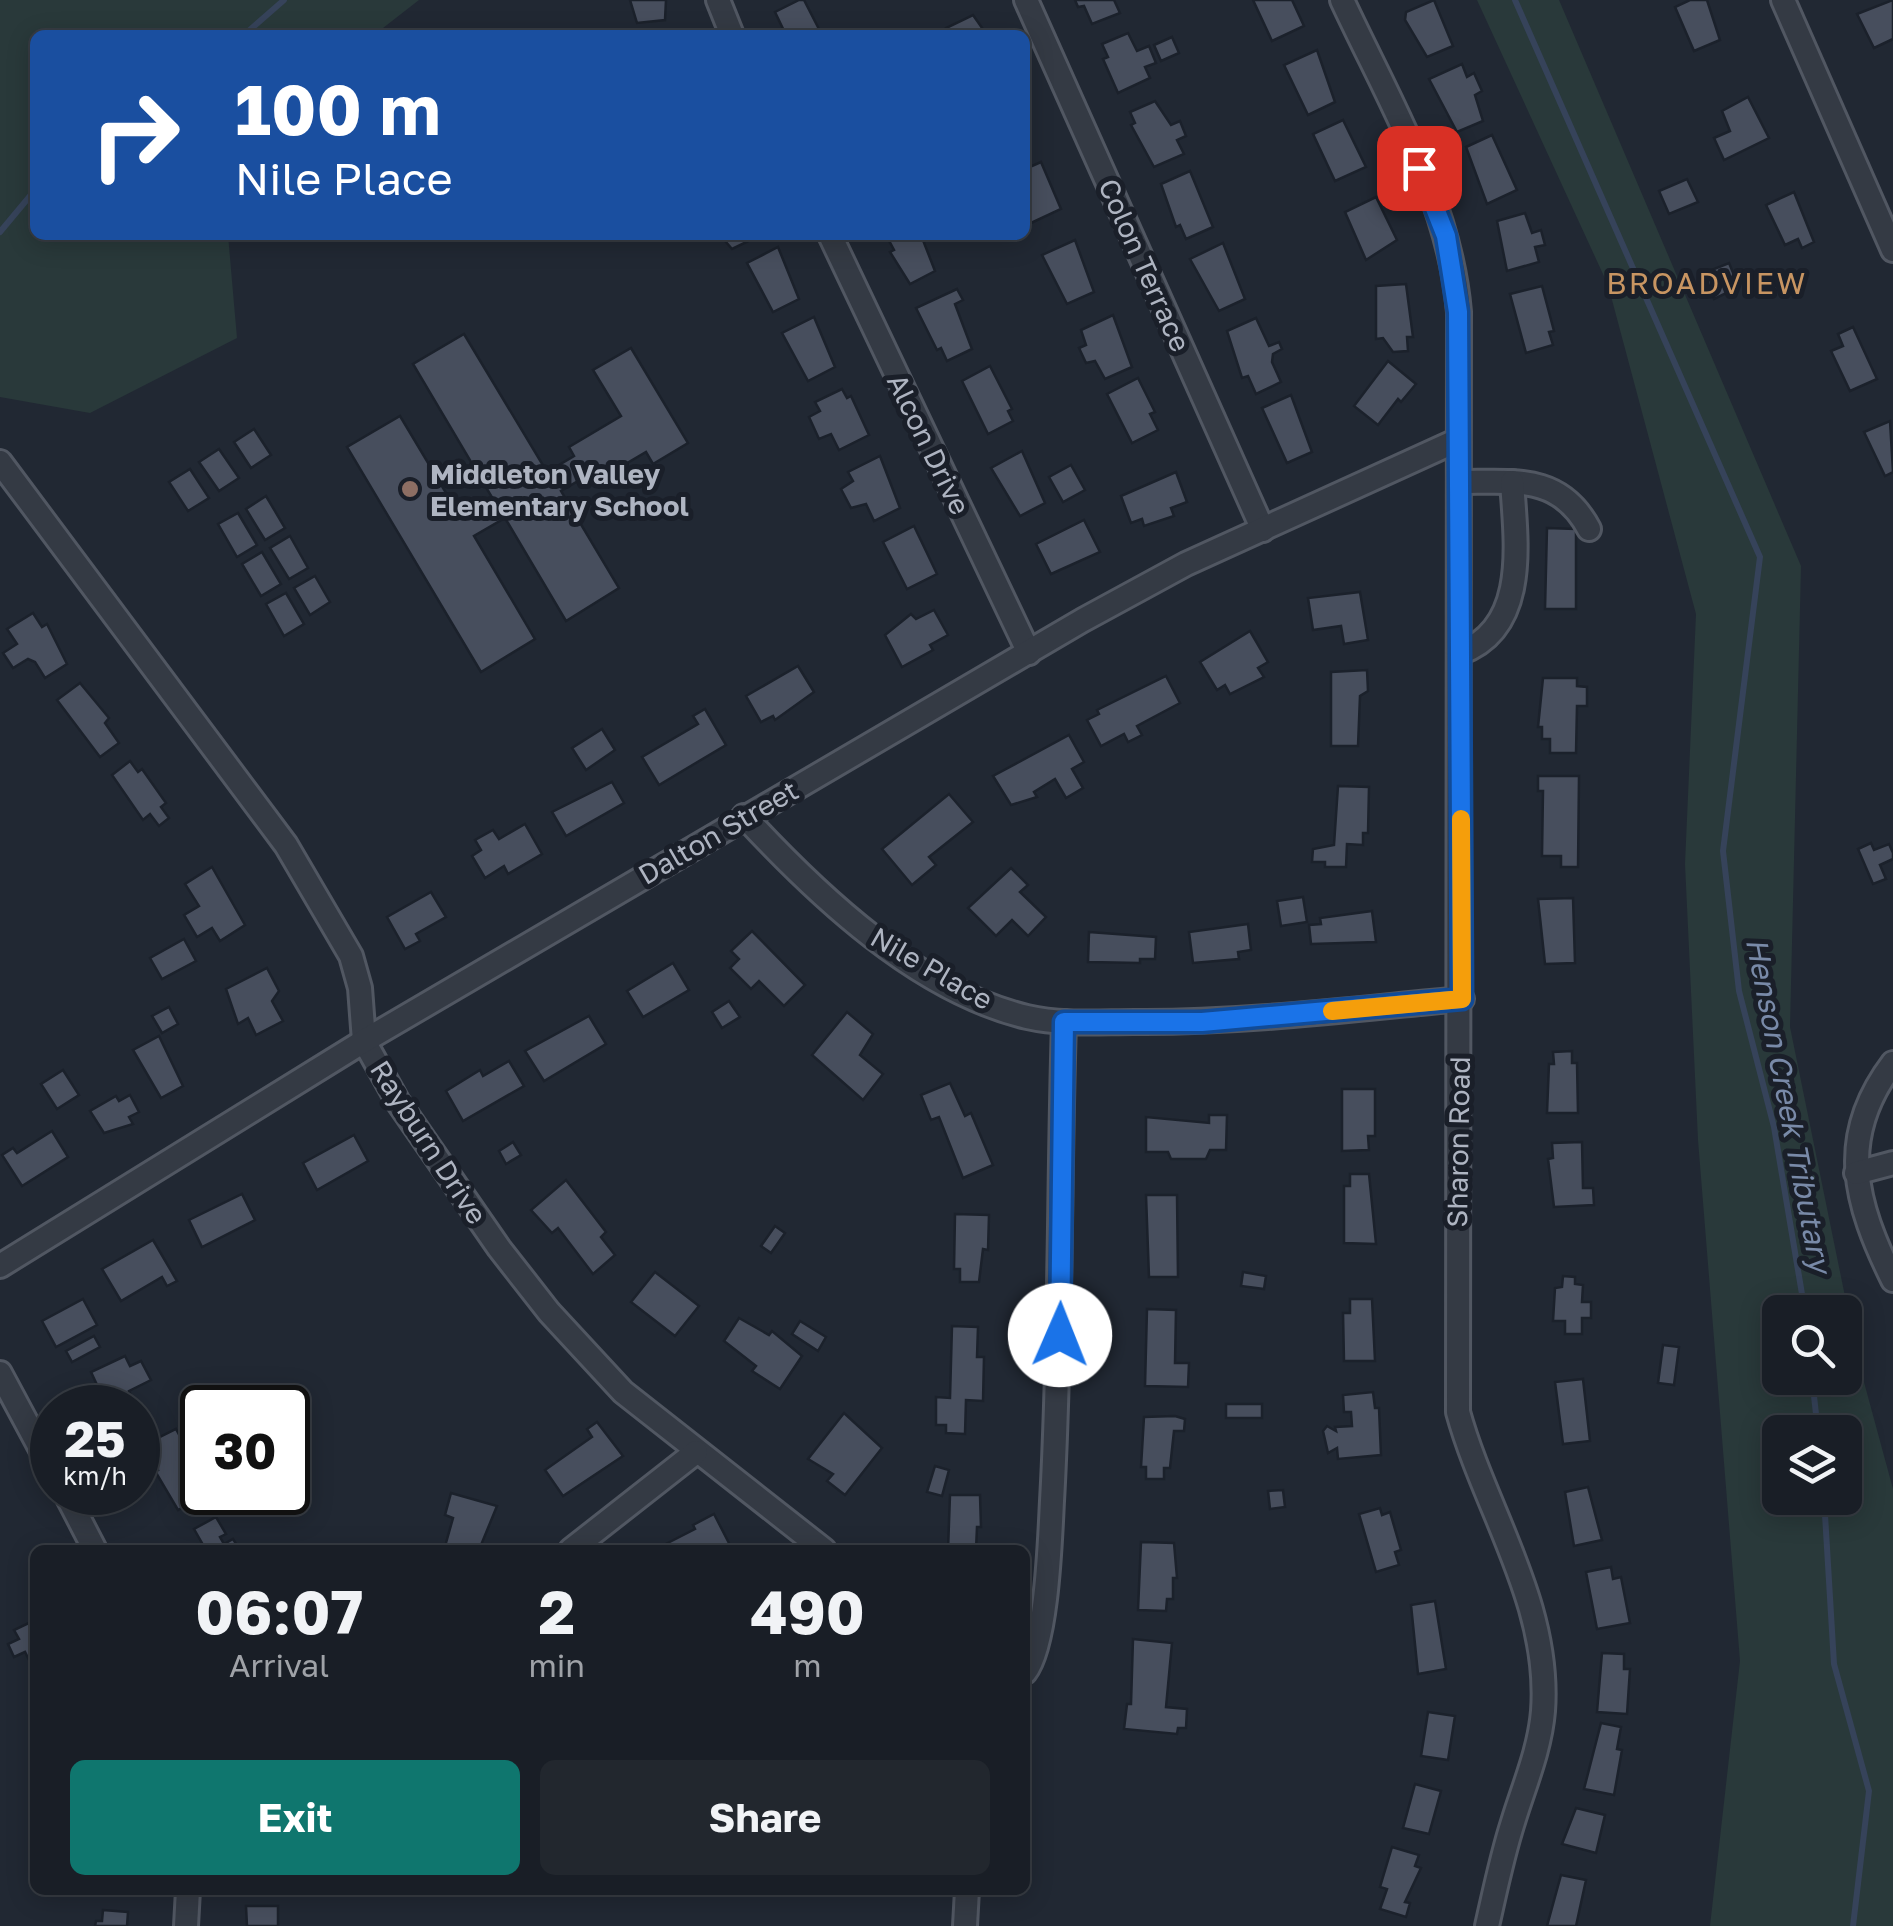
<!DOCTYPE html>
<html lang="en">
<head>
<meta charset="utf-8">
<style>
  body { margin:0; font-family:"Golos Text",sans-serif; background:#22272e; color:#f1f3f6; height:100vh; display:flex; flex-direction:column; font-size:38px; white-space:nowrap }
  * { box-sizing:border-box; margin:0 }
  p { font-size:32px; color:#9fa2a7 }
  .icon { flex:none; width:55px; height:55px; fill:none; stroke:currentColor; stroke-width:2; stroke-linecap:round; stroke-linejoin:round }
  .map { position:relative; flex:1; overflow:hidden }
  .details { position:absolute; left:30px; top:1545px; width:1000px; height:350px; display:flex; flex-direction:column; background:#191e26; border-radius:15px; box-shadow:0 5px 25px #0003,0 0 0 2px #373c43 }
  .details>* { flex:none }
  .guide { position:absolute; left:30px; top:30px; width:1000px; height:210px; border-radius:15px; box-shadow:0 5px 25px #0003,0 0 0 2px #373c43; background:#1a4fa0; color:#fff; overflow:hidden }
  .fabs { position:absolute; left:1762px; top:1295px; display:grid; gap:20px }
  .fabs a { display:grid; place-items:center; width:100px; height:100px; border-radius:15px; background:#191e26; box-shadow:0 5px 25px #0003,0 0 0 2px #373c43; font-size:50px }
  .speed { position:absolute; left:30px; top:1385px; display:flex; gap:20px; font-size:50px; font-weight:700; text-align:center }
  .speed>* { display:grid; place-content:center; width:130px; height:130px; border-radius:50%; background:#191e26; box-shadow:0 5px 25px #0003,0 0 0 2px #373c43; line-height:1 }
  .speed small { font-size:25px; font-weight:400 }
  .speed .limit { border:5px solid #111; border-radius:15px; background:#fff; color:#111 }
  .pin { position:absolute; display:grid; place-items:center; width:85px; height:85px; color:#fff; margin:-42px; border-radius:20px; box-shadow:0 5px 15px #0006 }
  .me { position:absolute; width:110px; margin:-55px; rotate:1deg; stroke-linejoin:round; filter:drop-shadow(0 0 8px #0008) }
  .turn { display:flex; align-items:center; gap:35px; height:210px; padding:0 40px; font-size:45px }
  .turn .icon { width:130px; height:130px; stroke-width:2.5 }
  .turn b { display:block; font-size:70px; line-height:85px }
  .eta { display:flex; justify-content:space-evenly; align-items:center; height:170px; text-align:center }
  .eta b { font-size:60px; font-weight:700; line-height:70px }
  .primary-button { display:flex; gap:20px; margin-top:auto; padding:20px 40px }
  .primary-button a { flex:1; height:115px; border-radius:15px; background:#0f766e; color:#fff; font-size:40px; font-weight:700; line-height:115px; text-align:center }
  .primary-button a+a { background:#22272e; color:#f1f3f6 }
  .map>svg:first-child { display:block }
  .green { fill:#29393a; fill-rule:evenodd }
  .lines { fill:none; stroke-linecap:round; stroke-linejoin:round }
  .stream { stroke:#36435a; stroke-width:6 }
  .building { fill:#474e5d; stroke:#1b212b; stroke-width:2.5 }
  .minor-casing { stroke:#515762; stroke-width:28 }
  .minor { stroke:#343a44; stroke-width:22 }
  .route-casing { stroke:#114b97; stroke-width:25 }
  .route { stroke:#1a73e8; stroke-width:18 }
  .slow { stroke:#f59e0b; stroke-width:18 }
  .education-dot { fill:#8d6e63; stroke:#1a1f29; stroke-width:4 }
  .labels { text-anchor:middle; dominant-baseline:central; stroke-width:10; stroke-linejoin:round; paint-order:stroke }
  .street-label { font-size:28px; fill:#aeb4c1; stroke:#1a1f29 }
  .poi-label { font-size:28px; font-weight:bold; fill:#aeb4c1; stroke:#1a1f29; text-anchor:start }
  .neighbourhood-label { font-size:30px; letter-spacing:2.5px; fill:#c89562; stroke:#1a1f29 }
  .water-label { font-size:30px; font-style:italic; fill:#798aa8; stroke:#1a1f29 }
</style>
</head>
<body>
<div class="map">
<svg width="1893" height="1926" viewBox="0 0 1893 1926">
  <rect width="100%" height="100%" fill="#212833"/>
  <!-- green -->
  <g class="green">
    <polygon points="0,0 419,0 374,35 35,35 35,235 228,235 237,338 90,413 0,397"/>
    <path d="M1477,0H1559L1801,566L1790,1027L1858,1360L1893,1489V1926H1710L1740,1661L1698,1140L1685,864L1696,614L1608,285ZM1780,1312H1845V1378H1780ZM1780,1432H1845V1498H1780Z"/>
  </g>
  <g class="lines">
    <!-- stream -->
    <g class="stream">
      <polyline points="1515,0 1760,557 1723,851 1739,991 1774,1127 1805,1312"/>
      <polyline points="244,35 284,0"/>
      <polyline points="0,232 35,190"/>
      <polyline points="1812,1378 1818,1432"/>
      <polyline points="1824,1498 1834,1664 1869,1791 1853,1926"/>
    </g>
  </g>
  <!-- building -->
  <g class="building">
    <polygon points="630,0 666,0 665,20 637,23"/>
    <polygon points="799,0 804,0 822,35 781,35 785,33 775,12"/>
    <polygon points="1075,0 1114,0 1120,13 1092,24 1084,6 1078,7"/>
    <polygon points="1253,0 1292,0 1304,26 1272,41"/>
    <polygon points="1434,0 1453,46 1427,57 1405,20 1406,12"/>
    <polygon points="1690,0 1707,0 1720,40 1694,51 1675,7"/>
    <polygon points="1893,0 1893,39 1874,48 1857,14"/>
    <polygon points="973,15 987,35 949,35 946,28"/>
    <polygon points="1128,33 1137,51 1149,46 1156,63 1145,67 1150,78 1118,93 1103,59 1108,57 1102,44"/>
    <polygon points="1172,37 1179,53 1161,61 1154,45"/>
    <polygon points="1317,50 1335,102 1308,115 1284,65"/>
    <polygon points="1462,64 1467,77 1474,73 1482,91 1475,95 1483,121 1457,132 1429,79"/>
    <polygon points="1748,97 1769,138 1724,160 1714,138 1730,131 1722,111"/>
    <polygon points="1155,101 1171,125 1180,121 1186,136 1177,140 1184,154 1154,167 1131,125 1135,123 1130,112"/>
    <polygon points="1343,120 1366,167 1335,181 1313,134"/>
    <polygon points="1492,135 1517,190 1487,204 1466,147"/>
    <polygon points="1041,162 1061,209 1031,223 1025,211 1025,169"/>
    <polygon points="1190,171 1213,227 1186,239 1180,225 1176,227 1161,184"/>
    <polygon points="1687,179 1698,202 1669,214 1659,191"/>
    <polygon points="1794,192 1814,242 1802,248 1798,239 1785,245 1766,205"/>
    <polygon points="1376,197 1397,240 1366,260 1345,212"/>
    <polygon points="1525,213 1532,233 1541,230 1545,245 1535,247 1539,262 1507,271 1497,221"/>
    <polygon points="720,235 756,235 757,237 732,249"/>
    <polygon points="886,235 921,235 935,271 910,284 890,252 894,250"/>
    <polygon points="1075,240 1094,292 1067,304 1042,255"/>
    <polygon points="1223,243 1245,299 1219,311 1190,259"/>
    <polygon points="778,247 799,299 773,312 747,263"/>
    <polygon points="1729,263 1739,287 1714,299 1704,273"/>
    <polygon points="1406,284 1413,337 1407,337 1408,351 1393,352 1383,338 1376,339 1376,286"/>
    <polygon points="1542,286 1554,331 1549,332 1553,345 1526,353 1510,294"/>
    <polygon points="957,289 963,300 955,304 972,349 947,361 941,348 937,350 916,308"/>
    <polygon points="1113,315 1132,367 1105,379 1095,361 1086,363 1079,348 1086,345 1081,330"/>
    <polygon points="814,317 835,367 808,381 782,333"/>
    <polygon points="1256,318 1269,346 1279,342 1282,349 1273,354 1272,362 1281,382 1256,394 1248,376 1242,378 1227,331"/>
    <polygon points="1853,327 1877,379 1850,391 1831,351 1843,346 1838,334"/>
    <polygon points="464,334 547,472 574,456 569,447 621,416 593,370 631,348 688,443 653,464 646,452 590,485 585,477 561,491 619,588 566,621 505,518 474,536 535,639 481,672 347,447 400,416 461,518 493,499 413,364"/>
    <polygon points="1388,361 1416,384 1401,402 1398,399 1378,425 1354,406"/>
    <polygon points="990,366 1012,409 1008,411 1013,421 988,434 962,381"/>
    <polygon points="1138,378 1155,412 1150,414 1158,430 1132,443 1107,394"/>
    <polygon points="842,389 847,398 851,396 869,435 839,450 831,434 819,439 809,417 820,411 815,402"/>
    <polygon points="1291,395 1312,452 1287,463 1262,408"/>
    <polygon points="1890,421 1893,472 1885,476 1864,432"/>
    <polygon points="254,429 271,455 251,468 234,442"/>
    <polygon points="219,449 239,478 219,491 199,462"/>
    <polygon points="1022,451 1045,503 1020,516 991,468"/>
    <polygon points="880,456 900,508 874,521 866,504 851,508 841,489 853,481 848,472"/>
    <polygon points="1071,465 1085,490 1063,502 1049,477"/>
    <polygon points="190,469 209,498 188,511 169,482"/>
    <polygon points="1176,472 1187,502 1171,508 1174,516 1144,526 1142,519 1131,523 1121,496"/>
    <polygon points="266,496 285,528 265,540 246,509"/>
    <polygon points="238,513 257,545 237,557 218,524"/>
    <polygon points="1084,520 1100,552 1051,574 1036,544"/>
    <polygon points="914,526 937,574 907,589 883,542"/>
    <polygon points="1547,528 1576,529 1576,609 1545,609"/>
    <polygon points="290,536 308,568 289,579 270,548"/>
    <polygon points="262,552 281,584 261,596 242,564"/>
    <polygon points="315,576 330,602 310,615 294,588"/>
    <polygon points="1360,592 1368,640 1344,644 1341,626 1313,630 1308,598"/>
    <polygon points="286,593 304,624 284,636 266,604"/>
    <polygon points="934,610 948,635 930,645 933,650 902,667 885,635 911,614 916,619"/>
    <polygon points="33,613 42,627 47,624 67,664 45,678 35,662 28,659 13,668 3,653 17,644 7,629"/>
    <polygon points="1250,631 1268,662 1258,668 1264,677 1230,694 1225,685 1217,690 1200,662"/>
    <polygon points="798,666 814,692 775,720 773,716 761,722 746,696"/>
    <polygon points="1367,670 1368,691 1360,696 1358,746 1331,746 1331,672"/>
    <polygon points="1166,676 1180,703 1137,726 1142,735 1128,742 1124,734 1101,746 1087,720 1099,714 1097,710"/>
    <polygon points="1543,678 1577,678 1577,686 1587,687 1587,706 1577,706 1576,753 1550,753 1550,739 1542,739 1542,727 1538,727"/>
    <polygon points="80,683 109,718 105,723 119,743 100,757 57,700"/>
    <polygon points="705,709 726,745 659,785 642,757 698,724 693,716"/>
    <polygon points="602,729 615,750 586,770 572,748"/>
    <polygon points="1069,735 1084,762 1072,769 1083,788 1066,798 1055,779 1034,792 1037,797 1011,805 993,776"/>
    <polygon points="130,761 138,772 142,769 166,803 161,807 169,818 159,826 150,814 143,820 112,775"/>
    <polygon points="1538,776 1579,776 1578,867 1561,867 1561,856 1542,856 1543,791 1538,791"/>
    <polygon points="612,782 624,803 566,836 552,812"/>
    <polygon points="1338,786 1369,787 1368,833 1363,833 1363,845 1347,844 1346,867 1325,867 1325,862 1312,862 1313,849 1334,845"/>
    <polygon points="949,794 973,822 929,857 936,865 912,885 882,849"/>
    <polygon points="525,824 542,854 508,874 504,866 485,878 472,856 481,850 475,840 493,830 499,839"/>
    <polygon points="1871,843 1874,850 1889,844 1893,853 1893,859 1880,865 1886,879 1873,884 1858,849"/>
    <polygon points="212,867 245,925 220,941 212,928 197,937 184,915 199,906 185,884"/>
    <polygon points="1011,868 1028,885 1020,892 1046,917 1028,936 1012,920 996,936 968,908"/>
    <polygon points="431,892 446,917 416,934 420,941 405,949 387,917"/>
    <polygon points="1303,897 1307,922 1281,926 1277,901"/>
    <polygon points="1573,898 1575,963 1545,964 1538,899"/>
    <polygon points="1372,911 1376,942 1311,944 1309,925 1321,924 1320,918"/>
    <polygon points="1248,924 1251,950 1238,952 1239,959 1193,963 1189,932"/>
    <polygon points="752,931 805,985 784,1006 759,981 751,989 730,968 739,959 731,951"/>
    <polygon points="1089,932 1156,937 1155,959 1140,959 1140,963 1088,962"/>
    <polygon points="184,939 196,961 162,979 150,958"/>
    <polygon points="673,963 689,990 643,1017 627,991"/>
    <polygon points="267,968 279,991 272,1001 283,1021 256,1035 248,1018 238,1024 226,989"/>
    <polygon points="729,1001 740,1017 722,1028 712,1012"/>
    <polygon points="169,1007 178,1024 162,1033 152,1016"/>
    <polygon points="847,1012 873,1034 860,1055 883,1074 863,1100 812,1055"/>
    <polygon points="589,1016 606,1044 544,1081 525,1051"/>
    <polygon points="159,1036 183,1086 161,1098 133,1050"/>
    <polygon points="1572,1051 1572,1063 1577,1063 1578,1113 1547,1113 1549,1064 1554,1064 1553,1052"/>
    <polygon points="509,1061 524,1086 463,1121 446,1091 480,1070 483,1076"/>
    <polygon points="63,1070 79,1095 57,1109 41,1084"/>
    <polygon points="950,1083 965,1116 971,1113 993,1165 963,1178 939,1117 931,1120 921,1095"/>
    <polygon points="1342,1089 1375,1089 1375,1136 1368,1136 1369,1150 1342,1151"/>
    <polygon points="130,1095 139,1112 129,1117 133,1124 104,1133 90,1111 116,1096 119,1101"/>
    <polygon points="1209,1115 1227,1115 1226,1150 1210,1150 1206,1159 1171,1159 1168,1152 1146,1152 1146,1117 1209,1123"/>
    <polygon points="52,1131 68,1157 22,1186 2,1155 13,1148 17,1153"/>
    <polygon points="354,1135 368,1161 317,1190 303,1163"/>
    <polygon points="513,1142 521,1155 506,1164 499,1151"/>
    <polygon points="1582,1142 1583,1188 1593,1188 1594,1205 1554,1207 1548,1159 1553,1158 1552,1143"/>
    <polygon points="1350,1174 1369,1174 1376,1244 1344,1243 1344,1186 1350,1186"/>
    <polygon points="566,1180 606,1232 601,1237 615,1255 593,1274 558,1228 552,1233 531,1210"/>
    <polygon points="242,1194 255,1220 202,1247 189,1220"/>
    <polygon points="1146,1195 1177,1195 1178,1277 1149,1277"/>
    <polygon points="955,1214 989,1215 988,1250 983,1249 979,1282 960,1282 960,1269 954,1269"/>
    <polygon points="775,1226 785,1233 771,1253 761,1246"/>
    <polygon points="153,1240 177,1281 167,1286 162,1277 121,1301 102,1269"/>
    <polygon points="655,1272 699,1306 675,1336 631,1302"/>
    <polygon points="1243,1272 1266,1276 1264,1289 1241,1286"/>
    <polygon points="1563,1276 1575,1277 1575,1284 1583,1285 1582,1302 1591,1302 1591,1318 1582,1318 1582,1334 1565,1334 1565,1321 1553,1321 1555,1288 1562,1287"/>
    <polygon points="83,1299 97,1325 56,1347 42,1321"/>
    <polygon points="1350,1299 1372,1299 1375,1361 1344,1361 1343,1313 1350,1313"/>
    <polygon points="1147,1309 1176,1310 1175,1363 1189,1363 1188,1387 1145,1386"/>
    <polygon points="739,1318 769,1335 772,1331 802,1356 780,1389 752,1371 756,1366 724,1341"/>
    <polygon points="800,1321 826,1337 818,1351 792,1334"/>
    <polygon points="952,1326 978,1327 977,1357 984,1357 983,1401 966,1400 965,1434 946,1433 946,1425 936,1425 936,1397 950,1398"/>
    <polygon points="94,1336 100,1347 72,1362 66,1351"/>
    <polygon points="1663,1345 1679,1347 1674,1385 1658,1383"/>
    <polygon points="125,1356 130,1366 141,1361 151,1380 129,1391 133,1400 116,1408 106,1387 98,1387 91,1372"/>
    <polygon points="1583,1379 1590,1441 1563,1444 1555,1382"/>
    <polygon points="1373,1392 1375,1408 1379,1408 1381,1455 1338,1459 1337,1448 1328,1453 1323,1431 1327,1426 1336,1431 1335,1427 1352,1426 1351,1412 1344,1412 1343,1395"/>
    <rect x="1226" y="1404" width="36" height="14"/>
    <polygon points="844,1413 882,1448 845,1495 827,1481 833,1474 808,1459"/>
    <polygon points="1175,1416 1185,1419 1184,1431 1174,1431 1170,1468 1164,1468 1164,1479 1146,1479 1146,1467 1141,1467 1144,1417"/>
    <polygon points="597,1422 623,1456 563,1496 545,1470 592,1437 587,1429"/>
    <polygon points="176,1429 189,1453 194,1449 202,1464 202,1492 210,1492 178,1510 155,1471 158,1470 154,1460 143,1463 140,1447"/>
    <polygon points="935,1466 949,1470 942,1496 927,1492"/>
    <polygon points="1588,1487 1602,1540 1574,1546 1565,1492"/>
    <polygon points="1283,1490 1285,1507 1270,1509 1268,1491"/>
    <polygon points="451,1493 497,1506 479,1550 444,1550 453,1518 445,1515"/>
    <polygon points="950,1495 980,1495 981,1527 977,1527 976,1550 948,1550"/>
    <polygon points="1380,1508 1382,1515 1390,1512 1401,1550 1395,1552 1399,1565 1376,1572 1359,1514"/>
    <polygon points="714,1514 732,1549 654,1550 695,1529 693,1525"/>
    <polygon points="216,1517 226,1534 220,1537 224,1544 233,1539 240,1550 206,1550 194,1529"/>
    <polygon points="1141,1542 1174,1543 1177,1578 1173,1578 1173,1599 1167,1599 1166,1611 1138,1610"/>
    <polygon points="1611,1567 1613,1579 1621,1577 1630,1623 1597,1629 1586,1572"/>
    <polygon points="1435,1601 1446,1669 1418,1674 1411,1605"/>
    <polygon points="35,1620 35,1669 34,1670 25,1652 14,1657 8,1644 19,1639 14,1630"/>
    <polygon points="1133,1639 1172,1643 1166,1707 1187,1709 1186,1728 1178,1728 1177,1734 1124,1729 1127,1704 1131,1704"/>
    <polygon points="1602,1653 1624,1654 1624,1669 1630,1669 1627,1714 1597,1712"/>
    <polygon points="1428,1712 1455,1716 1448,1760 1421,1756"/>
    <polygon points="1601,1723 1621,1727 1617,1749 1622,1750 1614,1795 1584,1789"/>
    <polygon points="1415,1784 1441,1791 1429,1834 1403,1828"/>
    <polygon points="1576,1808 1605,1815 1596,1853 1562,1844"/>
    <polygon points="1392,1847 1419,1855 1415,1866 1421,1868 1405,1902 1410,1903 1406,1917 1380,1909 1387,1889 1380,1887"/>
    <polygon points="1561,1875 1586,1880 1576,1926 1547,1926"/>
    <polygon points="246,1906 278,1906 278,1926 247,1926"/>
    <polygon points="103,1910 128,1912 127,1926 95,1926 96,1921 102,1921"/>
  </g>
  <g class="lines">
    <!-- minor casing -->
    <g class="minor-casing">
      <g id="minor">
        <polyline points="718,0 732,35"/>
        <polyline points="1026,0 1263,530"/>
        <path d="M1342,0C1388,99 1450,201 1459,312L1458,1412C1485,1510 1551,1604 1543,1711C1540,1749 1524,1786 1513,1822C1502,1856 1495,1891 1487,1926"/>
        <polyline points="1783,0 1893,250"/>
        <polyline points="830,235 1029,653"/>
        <polyline points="0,462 286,845 351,956 360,988 364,1041 398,1102 499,1248 549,1312 623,1392 824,1550"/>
        <path d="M1459,482C1514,482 1560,474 1589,529"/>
        <path d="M1460,653C1529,628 1516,542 1512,482"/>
        <path d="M744,816C818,896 918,991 1027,1017C1062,1025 1099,1022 1134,1022C1244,1023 1353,1009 1462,999"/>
        <path d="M1893,1063C1836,1138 1855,1203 1893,1280"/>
        <polyline points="1856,1173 1893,1163"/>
        <polyline points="0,1266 364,1041 1083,620 1186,564 1458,440"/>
        <polyline points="0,1373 52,1470"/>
        <polyline points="65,1492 95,1550"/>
        <polyline points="571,1550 696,1452"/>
        <path d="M1025,1672C1047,1644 1050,1539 1052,1501C1061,1341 1059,1182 1064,1022"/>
        <polyline points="186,1926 188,1890"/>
        <polyline points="965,1926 967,1890"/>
      </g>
    </g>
    <!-- minor -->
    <use href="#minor" class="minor"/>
  </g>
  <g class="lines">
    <!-- route casing -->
    <g class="route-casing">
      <polyline id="route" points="1060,1335 1064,1022 1202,1022 1462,999 1458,312 1446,236 1419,168"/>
    </g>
    <!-- route -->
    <use href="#route" class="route"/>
    <!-- slow -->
    <polyline class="slow" points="1332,1011 1462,999 1461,819"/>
  </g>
  <!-- markers -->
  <circle class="education-dot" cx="410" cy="489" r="10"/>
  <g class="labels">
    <!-- street labels -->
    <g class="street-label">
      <text transform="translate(1145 265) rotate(66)">Colon Terrace</text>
      <text transform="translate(929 444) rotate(64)">Alcon Drive</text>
      <text transform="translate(718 832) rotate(-30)">Dalton Street</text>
      <text transform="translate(932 968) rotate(30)">Nile Place</text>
      <text transform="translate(429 1142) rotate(57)">Rayburn Drive</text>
      <text transform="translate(1458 1142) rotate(-89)">Sharon Road</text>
    </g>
    <!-- poi labels -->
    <g class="poi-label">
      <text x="430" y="473">Middleton Valley<tspan x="430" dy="32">Elementary School</tspan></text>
    </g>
    <!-- neighbourhood labels -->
    <g class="neighbourhood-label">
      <text x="1707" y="283">BROADVIEW</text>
    </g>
    <!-- water labels -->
    <g class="water-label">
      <text transform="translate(1789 1105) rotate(79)">Henson Creek Tributary</text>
    </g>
  </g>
</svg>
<div class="fabs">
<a><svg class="icon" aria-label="search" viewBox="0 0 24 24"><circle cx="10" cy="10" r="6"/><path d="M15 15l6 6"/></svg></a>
<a><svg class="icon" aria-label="layers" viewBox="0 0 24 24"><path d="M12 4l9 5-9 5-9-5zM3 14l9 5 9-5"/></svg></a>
</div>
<div class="speed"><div>25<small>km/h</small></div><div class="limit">30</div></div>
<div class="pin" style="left:1419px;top:168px;background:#d93025"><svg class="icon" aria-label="arrive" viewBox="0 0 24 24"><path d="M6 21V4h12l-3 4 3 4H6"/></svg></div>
<svg class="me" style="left:1060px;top:1335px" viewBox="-20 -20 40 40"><circle r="19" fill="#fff"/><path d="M0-13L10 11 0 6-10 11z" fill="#1a73e8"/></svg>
<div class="guide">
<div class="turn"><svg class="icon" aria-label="right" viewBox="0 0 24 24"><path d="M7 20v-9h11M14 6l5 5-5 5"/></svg><div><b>100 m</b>Nile Place</div></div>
</div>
<section class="details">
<div class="eta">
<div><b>06:07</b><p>Arrival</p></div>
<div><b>2</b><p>min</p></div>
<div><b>490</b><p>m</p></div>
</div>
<div class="primary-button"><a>Exit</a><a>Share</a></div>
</section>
</div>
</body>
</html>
